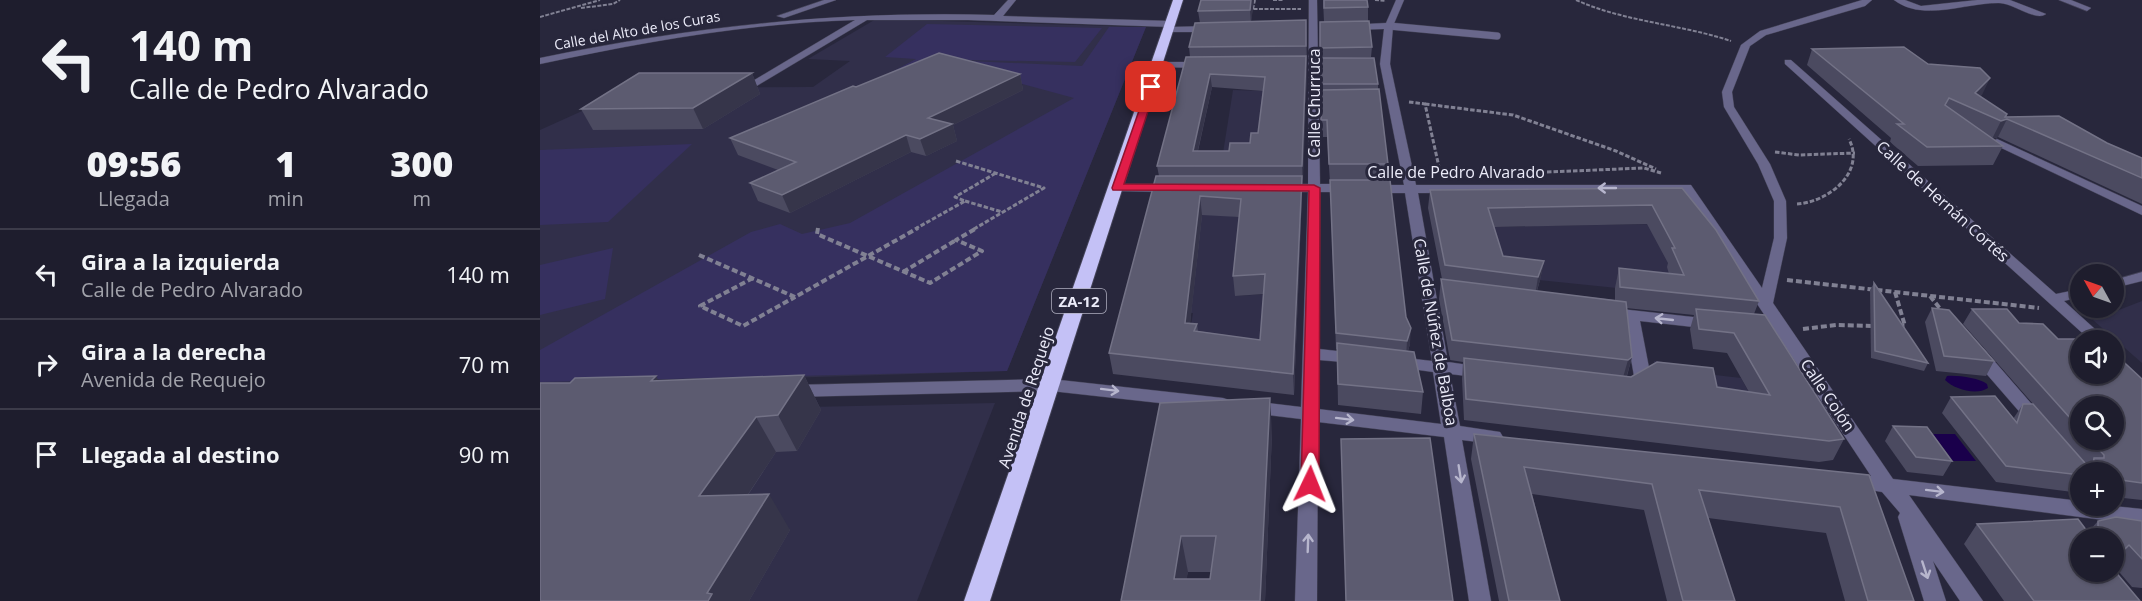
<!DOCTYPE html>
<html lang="es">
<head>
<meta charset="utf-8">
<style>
  body { margin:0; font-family:"Open Sans",sans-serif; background:#262635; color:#f1f3f6; height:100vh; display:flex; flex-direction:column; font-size:22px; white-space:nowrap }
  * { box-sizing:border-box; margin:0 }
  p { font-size:20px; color:#a1a2aa }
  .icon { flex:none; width:33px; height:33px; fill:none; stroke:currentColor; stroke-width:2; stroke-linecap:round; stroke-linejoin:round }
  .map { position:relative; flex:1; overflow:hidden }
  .panel { display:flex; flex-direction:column; background:#1e1d2d; width:540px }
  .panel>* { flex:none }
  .banner { background:#1e1d2d; color:#f1f3f6; overflow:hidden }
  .needle { width:39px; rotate:310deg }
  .buttons { position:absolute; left:1530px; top:264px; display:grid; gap:12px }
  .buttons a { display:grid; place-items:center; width:54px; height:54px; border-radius:50%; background:#1e1d2d; box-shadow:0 2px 4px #0004,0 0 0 2px #3c3b49; font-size:30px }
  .pin { position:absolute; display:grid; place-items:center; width:51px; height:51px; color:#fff; margin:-26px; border-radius:12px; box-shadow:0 3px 9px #0006 }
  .me { position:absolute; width:66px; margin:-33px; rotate:2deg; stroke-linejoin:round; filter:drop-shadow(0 0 4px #0008) }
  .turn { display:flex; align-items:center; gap:21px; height:126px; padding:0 30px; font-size:27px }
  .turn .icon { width:78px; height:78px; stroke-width:2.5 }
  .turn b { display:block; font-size:42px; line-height:51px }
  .eta { display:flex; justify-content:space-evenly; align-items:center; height:102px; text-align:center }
  .eta b { font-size:36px; font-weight:800; line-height:42px }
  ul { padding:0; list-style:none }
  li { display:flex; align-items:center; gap:18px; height:90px; padding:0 30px; border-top:2px solid #3c3b49 }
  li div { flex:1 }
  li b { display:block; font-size:22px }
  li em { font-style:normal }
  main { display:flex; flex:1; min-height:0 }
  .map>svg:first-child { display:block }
  .built { fill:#312f4a }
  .green { fill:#36305f }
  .water { fill:#1a004b }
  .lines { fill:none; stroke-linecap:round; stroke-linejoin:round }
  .lane-casing { stroke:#434256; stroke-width:8 }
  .street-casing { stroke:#434256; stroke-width:1 }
  .highway-casing { stroke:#434256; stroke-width:2 }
  .path-far2 { stroke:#818193; stroke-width:2; stroke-dasharray:4 1.5; stroke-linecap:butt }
  .path-far1 { stroke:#818193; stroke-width:3; stroke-dasharray:4.5 2; stroke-linecap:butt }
  .path { stroke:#818193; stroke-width:4; stroke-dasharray:6 3; stroke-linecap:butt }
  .lane { stroke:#69678b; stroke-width:7 }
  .street { fill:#69678b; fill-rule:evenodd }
  .highway { fill:#c4c1f6; fill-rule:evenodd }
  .wall { fill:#4b4a60; fill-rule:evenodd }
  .shaded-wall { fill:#36354a }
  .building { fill:#5c5b70; stroke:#737286; stroke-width:1.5; fill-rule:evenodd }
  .oneway { stroke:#b7b6cd }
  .route { fill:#e11d48; stroke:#92132f; stroke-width:1.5 }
  .labels { text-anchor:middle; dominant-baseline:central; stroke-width:6; stroke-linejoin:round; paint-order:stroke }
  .far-street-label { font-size:14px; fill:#ebebf9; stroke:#28273c }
  .shield { fill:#28273c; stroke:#b0b0c0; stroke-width:1.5 }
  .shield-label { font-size:15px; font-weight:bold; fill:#ebebf9 }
  .street-label { font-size:16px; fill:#ebebf9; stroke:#28273c }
</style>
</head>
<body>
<main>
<section class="panel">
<div class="banner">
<div class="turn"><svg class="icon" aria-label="left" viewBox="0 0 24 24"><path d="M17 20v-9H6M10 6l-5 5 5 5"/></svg><div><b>140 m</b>Calle de Pedro Alvarado</div></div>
</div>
<div class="eta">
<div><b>09:56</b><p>Llegada</p></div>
<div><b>1</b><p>min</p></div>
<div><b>300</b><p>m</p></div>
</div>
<ul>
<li><svg class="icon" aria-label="left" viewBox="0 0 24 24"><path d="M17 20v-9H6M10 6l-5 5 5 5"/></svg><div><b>Gira a la izquierda</b><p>Calle de Pedro Alvarado</p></div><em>140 m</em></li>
<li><svg class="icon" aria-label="right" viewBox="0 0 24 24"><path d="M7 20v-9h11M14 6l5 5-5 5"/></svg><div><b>Gira a la derecha</b><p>Avenida de Requejo</p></div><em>70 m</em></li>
<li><svg class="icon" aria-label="arrive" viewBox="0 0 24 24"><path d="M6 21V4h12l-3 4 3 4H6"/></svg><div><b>Llegada al destino</b></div><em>90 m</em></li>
</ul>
</section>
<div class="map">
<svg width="1602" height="601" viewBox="0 0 1602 601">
  <rect width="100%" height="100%" fill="#28273c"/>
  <!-- built -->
  <g class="built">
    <polygon points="336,19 606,27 467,371 0,386 0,130 62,102 78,88 273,87 310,61 268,59"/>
    <polygon points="693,90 726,91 722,137 692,153 683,153"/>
    <polygon points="659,213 702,217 695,296 730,294 727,341 648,343 653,313 649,313"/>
    <polygon points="1118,224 1145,295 961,276 946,227"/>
    <polygon points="1602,301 1602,363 1553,320"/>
    <polygon points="1114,361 1157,366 1158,373 1201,378 1222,416 1115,383"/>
    <polygon points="455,403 377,601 0,601 0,413"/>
  </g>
  <!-- green -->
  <g class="green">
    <polygon points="387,24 562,28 535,62 383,59 542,66 569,27 606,27 467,371 0,382 0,350 211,232 240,224 262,234 310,223 534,98 405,63 258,122 376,59 345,57"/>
    <polygon points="152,144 68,222 0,225 0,150"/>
    <polygon points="73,248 65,299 0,315 0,265"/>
  </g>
  <!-- water -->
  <g class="water">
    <path d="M1407,376C1418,375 1439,378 1447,384L1448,388C1436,396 1414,389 1405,380Z"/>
    <polygon points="1393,434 1415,434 1436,461 1413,461"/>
  </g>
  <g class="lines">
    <!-- lane casing -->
    <g class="lane-casing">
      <polyline id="lane" points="849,26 957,36"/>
    </g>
    <!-- street casing -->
    <g class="street-casing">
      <g id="street">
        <polygon points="284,0 296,0 244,18 237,16"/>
        <path d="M468,0H476L463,16L631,21L635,24L631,27L428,20H327L210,90L205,87L206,85L315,20C209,23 103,42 0,64V58C154,26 297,11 454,15Z"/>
        <polygon points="769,0 777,0 780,184 808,184 814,188 808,192 780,192 779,349 815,353 823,358 815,363 779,360 778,409 901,424 893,372 857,367 849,362 857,357 892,361 865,193 832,193 826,189 832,185 864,185 840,64 844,29 809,30 805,27 806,25 846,23 856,0 864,0 853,26 850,64 876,185 1151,185 1222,288 1234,238 1234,201 1218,164 1184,107 1182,92 1201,45 1220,31 1322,0 1332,0 1325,6 1226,35 1210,46 1192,92 1194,107 1230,164 1246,201 1247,238 1233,303 1353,479 1540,501 1540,506 1573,506 1602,509 1602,525 1369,495 1443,601 1420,601 1393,561 1406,601 1384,601 1358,517 1360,513 1342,492 1307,486 1304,481 1307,476 1314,474 1331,476 1143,192 878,193 908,362 949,368 951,372 949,376 943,378 910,374 920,426 960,432 963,437 960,442 954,444 922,440 951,601 929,601 904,437 778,422 777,601 755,601 761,419 710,413 704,411 701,407 704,403 710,401 761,407 768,192 742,192 736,188 742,184 768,184"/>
        <path d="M1354,0H1365L1381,6L1437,0H1470L1506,14C1495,22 1472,2 1458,3C1424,3 1383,22 1354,0Z"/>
        <polygon points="1519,0 1531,0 1551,8 1547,11"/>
        <polygon points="629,27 674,26 678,29 674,32 626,32 626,28"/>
        <polygon points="1245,60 1251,60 1516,294 1540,289 1540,297 1524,301 1567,340 1550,340 1245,64"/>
        <polygon points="619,62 664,62 669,65 664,68 616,67 614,65"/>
        <polygon points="1457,139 1602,206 1602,215 1453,144 1451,142"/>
        <polygon points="577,184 631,184 637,188 631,192 573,191 571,188"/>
        <polygon points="1602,272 1602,281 1574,288 1574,280"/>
        <path d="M1081,309L1171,319L1179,324L1171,329L1100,321L1111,378C1106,386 1097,391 1088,388L1086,384L1094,376L1084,319L1076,317L1073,314Z"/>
        <polygon points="1437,347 1443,348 1502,416 1505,420 1502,424 1490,424 1431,356 1429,352"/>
        <polygon points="511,379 683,398 689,400 692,404 689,408 683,410 511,391 252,397 246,395 243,391 246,387 252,385"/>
      </g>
    </g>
    <!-- highway casing -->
    <g class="highway-casing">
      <polygon id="highway" points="633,0 643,0 450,601 424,601"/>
    </g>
    <!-- path-far2 -->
    <g class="path-far2">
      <polyline points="733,0 744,0"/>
      <polyline points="835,0 846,1"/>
      <path d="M1036,0C1085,22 1140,24 1191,41"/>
      <polyline points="41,8 73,4 80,0"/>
      <polyline points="708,9 761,9"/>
      <polyline points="713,9 715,0"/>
      <polyline points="0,17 60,0"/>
    </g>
    <!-- path-far1 -->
    <g class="path-far1">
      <polyline points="869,102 885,104 901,176"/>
      <polyline points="885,104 973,115 1076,151 1116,169"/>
      <polyline points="1235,152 1259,155 1315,153"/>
      <polyline points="416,161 504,188 434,229"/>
      <polyline points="1007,172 1104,168 1121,173"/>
      <polyline points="425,201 462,212"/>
      <path d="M1257,204C1288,202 1326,173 1309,139"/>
      <polyline points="375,229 425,201 415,197 456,173"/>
    </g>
    <!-- path -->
    <g class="path">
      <polyline points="278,228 277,234 390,283 442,251 416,240 437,228"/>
      <polyline points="159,255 255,297 378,228"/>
      <polyline points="363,272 416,240"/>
      <polyline points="213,278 160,306 203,326 255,297"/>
      <polyline points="1247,280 1499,308"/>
      <polyline points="1355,292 1365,326 1359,326"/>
      <polyline points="1390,296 1402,311"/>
      <polyline points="1263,329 1296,325 1333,326"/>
    </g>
    <!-- lane -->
    <use href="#lane" class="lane"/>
    <!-- street -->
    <use href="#street" class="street"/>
    <!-- highway -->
    <use href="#highway" class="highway"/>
  </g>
  <!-- wall -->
  <g class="wall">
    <path d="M714,0L711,21L766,20L767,69L754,395L573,374L569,353L619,176L617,166L650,57L649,47L660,23L658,11ZM672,87L723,91L718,133L710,143L689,151H658ZM662,215L699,217L693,276L695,296L724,294L720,340L658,331L657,324L650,323Z"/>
    <polygon points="783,0 828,7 828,21 832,47 831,57 791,58 838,84 838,89 848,164 847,180 866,317 870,344 868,351 883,392 881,414 798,405 797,349 796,349 790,182 787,137 782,137 780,48 784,22"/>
    <polygon points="1272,49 1388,64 1450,78 1440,96 1466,117 1567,143 1602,158 1602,204 1458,137 1452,139 1463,146 1453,165 1378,166 1350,142 1351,138 1267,65"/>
    <polygon points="212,73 220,94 163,129 53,130 41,109"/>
    <polygon points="480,74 483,90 413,125 417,141 386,156 371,152 250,213 218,201 210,183 238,170 198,155 190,138 316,87"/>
    <path d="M1142,188L1219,301L1214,314L1304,439L1293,460L1279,462L924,420L922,379L923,362L910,360L899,299L901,279H902L888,208L890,190ZM1107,224L1128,263L1127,267L1129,274L1079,268L1075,288V300L997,291L1000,280L1004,261L963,256L954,227ZM1086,308L1154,315L1150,329L1153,349L1187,353L1209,392L1087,376L1092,357Z"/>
    <polygon points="1334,283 1388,363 1384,371 1331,358 1330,290"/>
    <polygon points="1392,308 1454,361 1446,376 1396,371 1385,322"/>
    <path d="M1432,309L1479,323L1518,339L1602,379V500L1574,497V472H1540V493L1456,482L1402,413L1411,397L1473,419L1483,404L1545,463L1423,324ZM1540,406L1574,440H1540Z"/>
    <polygon points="264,375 281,410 257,451 236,452 208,495 250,530 209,601 0,601 120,381"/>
    <polygon points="1353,426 1412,461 1403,476 1367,472 1345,441"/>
    <path d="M732,433L725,601H581ZM648,572H671L670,579H646Z"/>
    <polygon points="934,434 1329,475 1374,601 1305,601 1286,533 1168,518 1195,601 1127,601 1104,510 992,494 1020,601 959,601 931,459"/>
    <polygon points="801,439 913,601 806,601"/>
    <polygon points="1558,521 1602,521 1602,588 1592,587 1574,566 1574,538 1540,538 1600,601 1464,601 1424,544 1437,524 1549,531"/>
  </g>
  <!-- shaded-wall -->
  <g class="shaded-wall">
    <polygon points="711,0 714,0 711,24 710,10"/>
    <polygon points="766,56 767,69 763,182 762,166"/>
    <polygon points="212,73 220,94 163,129 153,108"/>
    <polygon points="480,74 483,90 413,125 417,141 386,156 380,139 388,118"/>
    <polygon points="670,74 672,87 654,167 653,151"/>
    <polygon points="1450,78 1442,95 1429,107 1435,93"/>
    <polygon points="1467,119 1458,137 1452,139 1461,121"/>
    <polygon points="366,135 371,152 250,213 242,195"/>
    <polygon points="762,176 762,194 754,395 753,374"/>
    <polygon points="660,196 662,215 648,343 645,323"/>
    <polygon points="1004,261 1000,280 995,296 998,277"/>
    <polygon points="871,328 870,344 866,357 867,341"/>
    <polygon points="1092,357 1086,378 1082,381 1088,360"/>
    <polygon points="264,375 281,410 257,451 238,415"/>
    <polygon points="116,376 138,411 111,381"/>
    <polygon points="730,398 732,433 725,601 720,601"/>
    <polygon points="216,417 236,452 183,532 159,496"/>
    <polygon points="229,494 250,530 209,601 168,601 167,593"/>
    <polygon points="641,536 648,572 643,601 634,579"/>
    <polygon points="1589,545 1574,564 1574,562 1584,550"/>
  </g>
  <!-- building -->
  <g class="building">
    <polygon points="661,0 711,0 710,10 658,11"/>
    <polygon points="784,0 827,0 828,7 784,8"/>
    <polygon points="766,20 766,46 649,47 655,23"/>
    <polygon points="829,21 832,47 780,48 780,22"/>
    <polygon points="1364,47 1388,64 1440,68 1450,78 1435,93 1467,114 1465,117 1519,116 1567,143 1602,158 1602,178 1467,119 1461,121 1409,98 1405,105 1463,146 1387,147 1357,124 1364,124 1272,49"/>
    <polygon points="399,53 480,74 388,118 412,124 380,139 366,135 242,195 210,183 256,162 190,138 313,86 316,87"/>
    <path d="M766,56L762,166H617L646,57ZM670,74L725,77L718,133H711L710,143H690L689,151H653Z"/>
    <polygon points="780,58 834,58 838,84 781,84"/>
    <polygon points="99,73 212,73 153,108 41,109"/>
    <polygon points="839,89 848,164 789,164 787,120 781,120 781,90"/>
    <path d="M616,176H762L753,374L569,353ZM660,196L701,199L693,276L725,274L720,340L654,331L657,324L645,323Z"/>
    <polygon points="790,180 850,180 866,317 871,328 867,341 796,333"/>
    <polygon points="1142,188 1176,230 1219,301 1080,287 1079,268 1144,275 1132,248 1135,248 1112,205 948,208 963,256 1004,261 998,277 905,265 890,190"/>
    <polygon points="901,279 1086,302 1092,357 1088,360 912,340"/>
    <polygon points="1334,283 1388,363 1335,351"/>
    <polygon points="1392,308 1409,310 1454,361 1404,356"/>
    <polygon points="1156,309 1225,315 1304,439 1289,441 926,399 924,358 1091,377 1117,362 1173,368 1177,387 1230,395 1194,333 1159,329"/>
    <polygon points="1432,309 1467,309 1479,323 1503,324 1518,339 1558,339 1559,340 1540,340 1540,374 1574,374 1574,353 1602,379 1602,483 1574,479 1574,472 1540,472 1540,475 1466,466 1411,397 1455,396 1477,423 1483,404 1493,404 1545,463 1553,465 1554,458 1564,458 1564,455 1550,440 1574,440 1574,406 1540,406 1540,429"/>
    <polygon points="797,343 874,352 883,392 798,384"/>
    <polygon points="264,375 238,415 216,417 159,496 229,494 167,593 172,594 168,601 0,601 0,383 30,383 35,378 116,376 111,381"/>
    <path d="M730,398L720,601H581L620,403ZM641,536H676L670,579H634Z"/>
    <polygon points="1353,426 1387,427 1412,461 1376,457"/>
    <polygon points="934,434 1329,475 1374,601 1328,601 1300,507 1159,490 1195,601 1143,601 1112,484 984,467 1020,601 969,601"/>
    <polygon points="890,438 913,601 806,601 801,439"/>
    <polygon points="1576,517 1602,521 1602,559 1589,545 1584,550 1574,550 1574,538 1540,538 1540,572 1574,572 1574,570 1600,601 1494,601 1437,524 1538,519 1547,531 1555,533 1558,531 1558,521"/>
  </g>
  <!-- one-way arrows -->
  <defs><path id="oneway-shaft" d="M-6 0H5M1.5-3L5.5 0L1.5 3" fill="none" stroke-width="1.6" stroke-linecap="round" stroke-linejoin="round" transform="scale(1.5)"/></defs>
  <g class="oneway">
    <use href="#oneway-shaft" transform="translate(1067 188) rotate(180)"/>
    <use href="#oneway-shaft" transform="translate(1124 319) rotate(-174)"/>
    <use href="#oneway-shaft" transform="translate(570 390) rotate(7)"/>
    <use href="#oneway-shaft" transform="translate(805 419) rotate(7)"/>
    <use href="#oneway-shaft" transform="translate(920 474) rotate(81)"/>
    <use href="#oneway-shaft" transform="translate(1395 491) rotate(7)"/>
    <use href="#oneway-shaft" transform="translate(768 543) rotate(-88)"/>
    <use href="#oneway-shaft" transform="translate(1385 570) rotate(72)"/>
  </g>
  <!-- route -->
  <polygon class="route" points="608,85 616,87 584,184 774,185 780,188 779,484 776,489 764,489 761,484 769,191 573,190 572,188"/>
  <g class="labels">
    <!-- far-street labels -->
    <g class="far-street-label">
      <text transform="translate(97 30) rotate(-10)">Calle del Alto de los Curas</text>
    </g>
    <!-- shield labels -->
    <rect class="shield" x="512" y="289" width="54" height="24" rx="4.5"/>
    <g class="shield-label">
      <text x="539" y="301">ZA-12</text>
    </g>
    <!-- street labels -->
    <g class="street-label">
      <text transform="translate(774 103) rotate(-90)">Calle Churruca</text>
      <text x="916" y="172">Calle de Pedro Alvarado</text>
      <text transform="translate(1403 201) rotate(42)">Calle de Hernán Cortés</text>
      <text transform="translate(896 332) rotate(80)">Calle de Núñez de Balboa</text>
      <text transform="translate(1288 395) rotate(56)">Calle Colón</text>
      <text transform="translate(486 397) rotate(-72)">Avenida de Requejo</text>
    </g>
  </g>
</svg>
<div class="buttons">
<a><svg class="needle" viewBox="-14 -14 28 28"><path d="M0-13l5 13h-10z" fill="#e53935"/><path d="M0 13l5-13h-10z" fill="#a1a2aa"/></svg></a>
<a><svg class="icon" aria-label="sound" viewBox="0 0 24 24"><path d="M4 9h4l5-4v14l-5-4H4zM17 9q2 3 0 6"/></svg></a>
<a><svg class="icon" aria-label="search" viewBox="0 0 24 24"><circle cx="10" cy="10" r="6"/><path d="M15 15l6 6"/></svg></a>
<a>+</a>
<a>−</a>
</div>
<div class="pin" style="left:611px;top:87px;background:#d93025"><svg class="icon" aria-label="arrive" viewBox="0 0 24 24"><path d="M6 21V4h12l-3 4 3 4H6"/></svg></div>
<svg class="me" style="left:770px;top:484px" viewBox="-20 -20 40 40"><path d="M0-17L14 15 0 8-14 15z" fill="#e11d48" stroke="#fff" stroke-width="4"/></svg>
</div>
</main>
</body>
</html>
